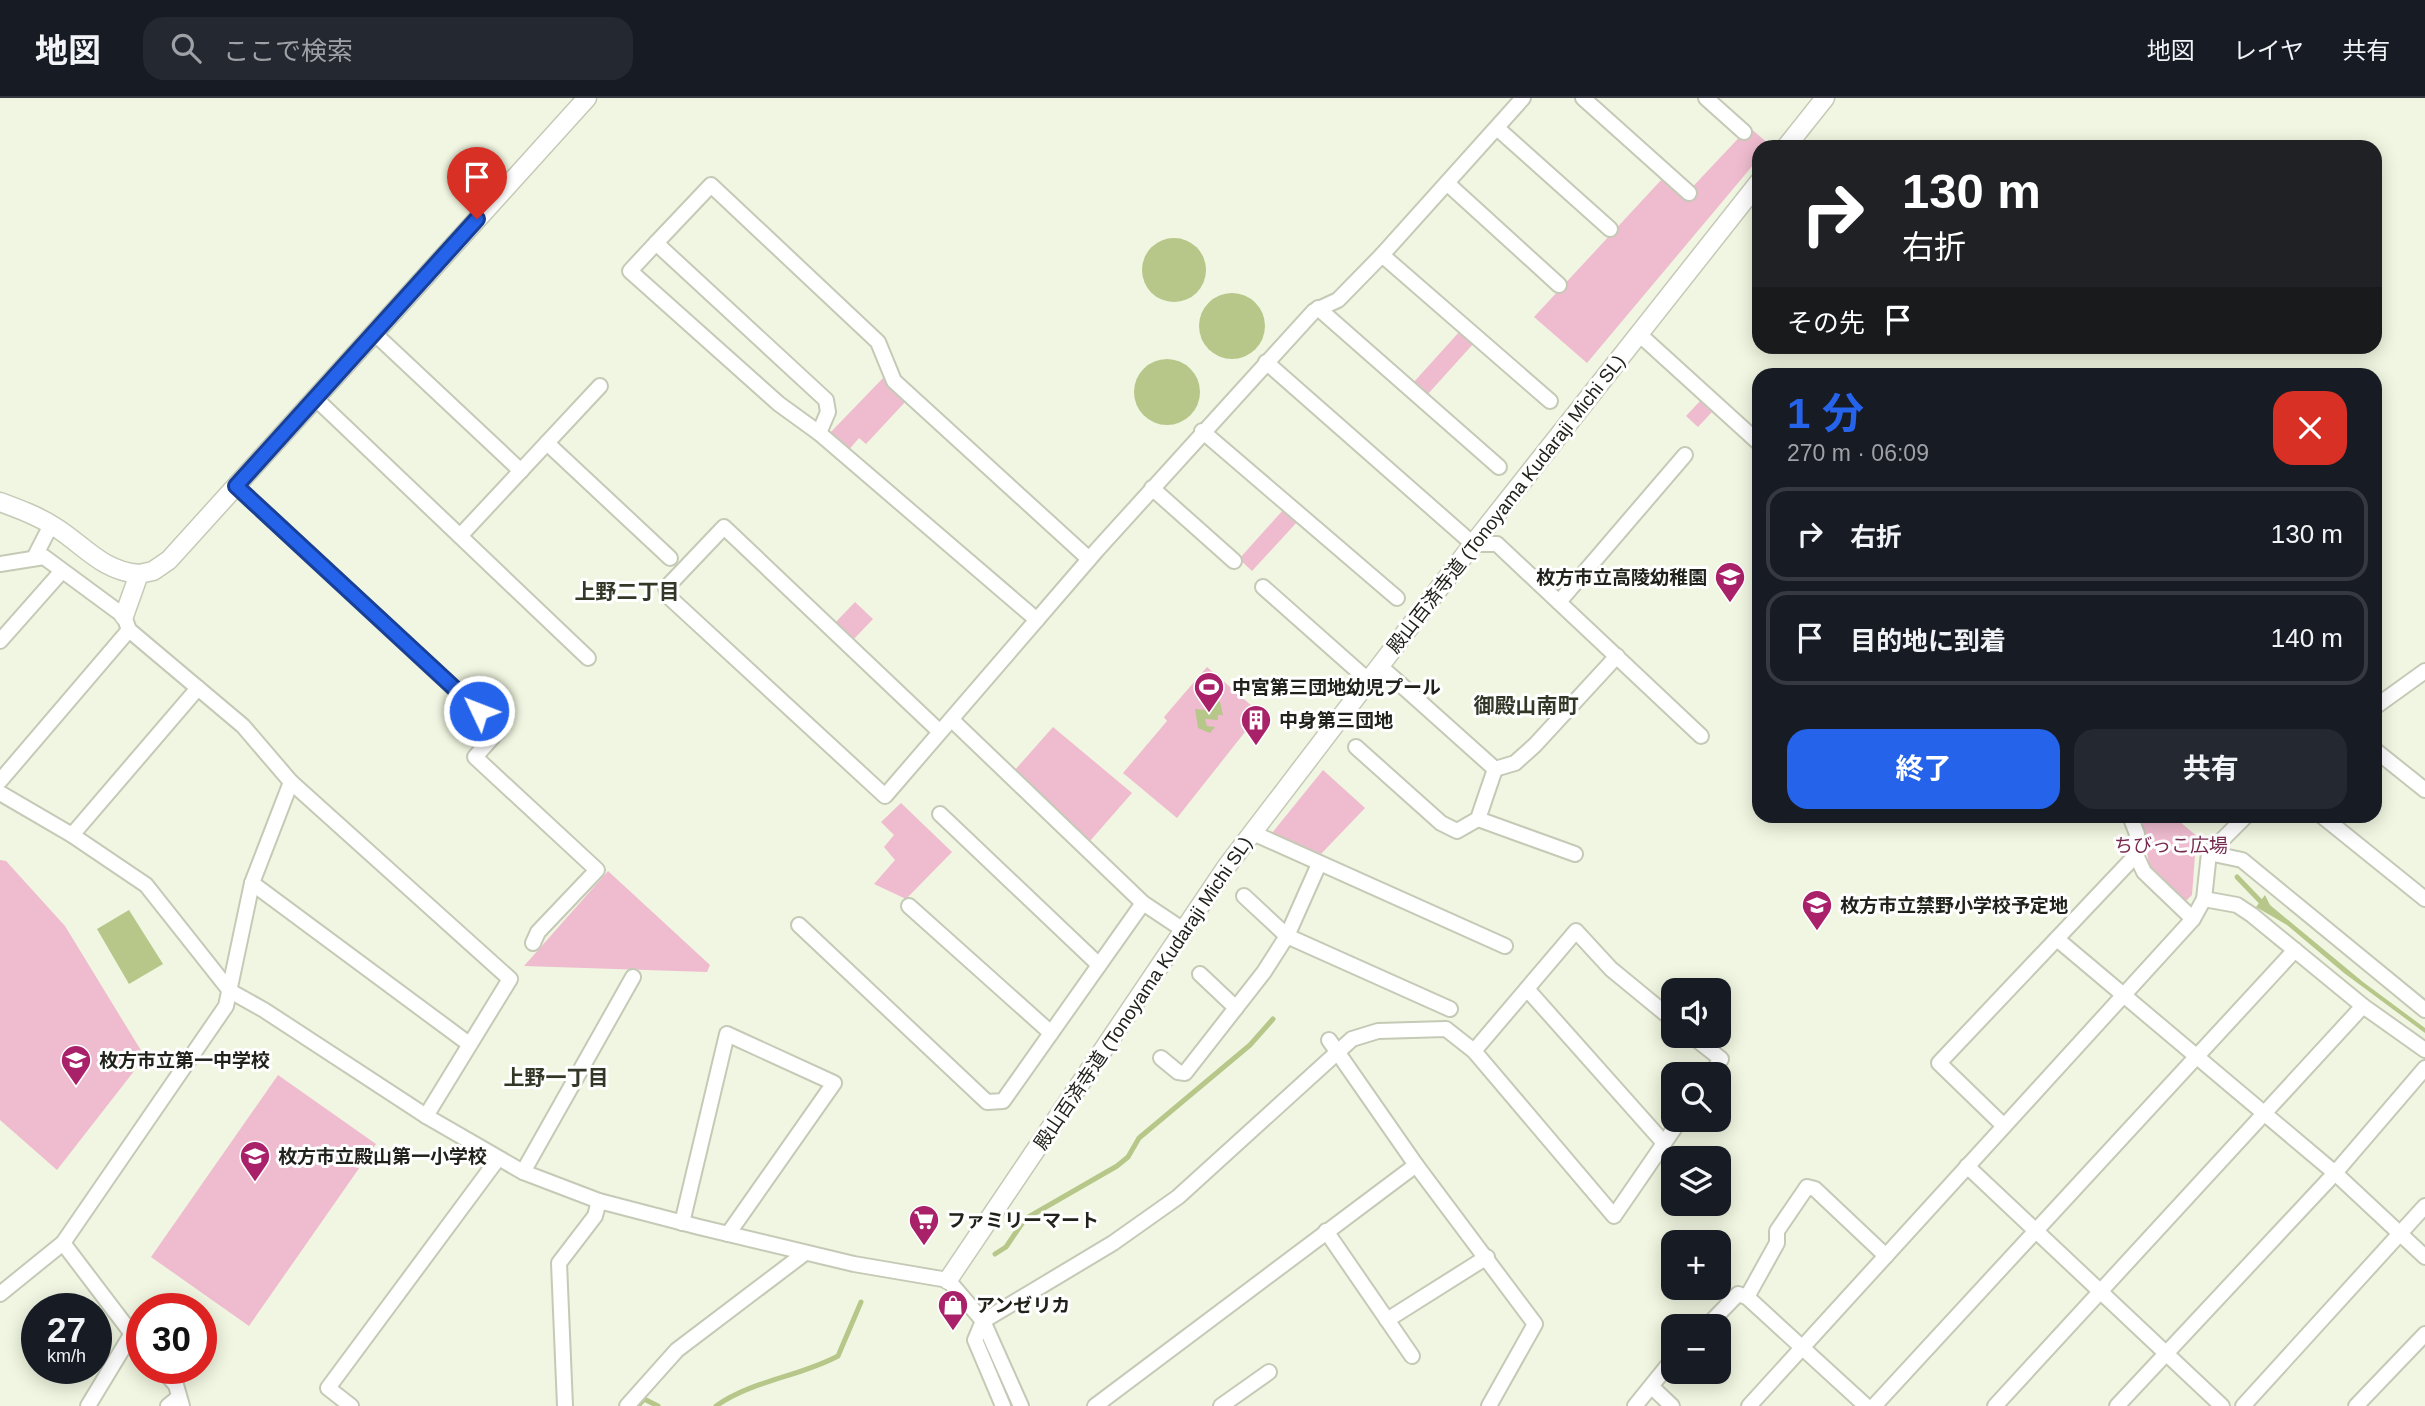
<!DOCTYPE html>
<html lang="ja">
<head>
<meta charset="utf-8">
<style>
  body { margin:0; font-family:Helvetica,"Noto Sans JP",sans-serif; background:#242831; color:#f1f3f6; height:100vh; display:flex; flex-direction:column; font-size:26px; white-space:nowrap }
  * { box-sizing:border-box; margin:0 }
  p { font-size:23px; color:#9ea1a6 }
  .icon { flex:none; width:38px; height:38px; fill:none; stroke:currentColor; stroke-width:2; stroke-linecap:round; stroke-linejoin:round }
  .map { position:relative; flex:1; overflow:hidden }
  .side { position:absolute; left:1752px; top:270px; width:630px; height:455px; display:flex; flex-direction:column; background:#171b24; border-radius:21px; box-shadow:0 4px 18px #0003 }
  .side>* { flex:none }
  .top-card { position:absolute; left:1752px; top:42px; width:630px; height:214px; border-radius:21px; box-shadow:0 4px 18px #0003; background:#202124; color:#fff; overflow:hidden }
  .fabs { position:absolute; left:1661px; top:880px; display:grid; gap:14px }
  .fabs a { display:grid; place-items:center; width:70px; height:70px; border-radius:14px; background:#171b24; box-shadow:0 4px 18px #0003; font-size:35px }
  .speed { position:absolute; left:21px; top:1195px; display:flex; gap:14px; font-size:35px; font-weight:700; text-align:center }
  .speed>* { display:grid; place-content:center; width:91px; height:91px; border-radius:50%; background:#171b24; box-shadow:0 4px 18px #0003; line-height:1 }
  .speed small { font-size:18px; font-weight:400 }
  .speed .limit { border:10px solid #d22; background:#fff; color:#111 }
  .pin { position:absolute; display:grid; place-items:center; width:60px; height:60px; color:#fff; margin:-72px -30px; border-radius:50% 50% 50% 0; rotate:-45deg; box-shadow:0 0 7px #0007 }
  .pin .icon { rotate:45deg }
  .me { position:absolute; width:77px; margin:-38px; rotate:313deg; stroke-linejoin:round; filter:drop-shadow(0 0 5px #0008) }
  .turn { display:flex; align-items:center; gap:24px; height:147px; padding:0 35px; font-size:32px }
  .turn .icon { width:91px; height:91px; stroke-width:2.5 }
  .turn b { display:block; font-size:49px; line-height:60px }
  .then { display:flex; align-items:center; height:66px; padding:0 35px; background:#0003; gap:14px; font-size:26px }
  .round { display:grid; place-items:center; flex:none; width:74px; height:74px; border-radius:21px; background:#242831 }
  .overview { display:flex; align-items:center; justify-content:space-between; height:119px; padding:0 35px }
  h1 { font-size:42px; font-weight:700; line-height:52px; color:#2563eb }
  .action { display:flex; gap:14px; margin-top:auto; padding:14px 35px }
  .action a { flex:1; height:80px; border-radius:21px; background:#2563eb; color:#fff; font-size:28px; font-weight:700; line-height:80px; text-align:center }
  .action a+a { background:#242831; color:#f1f3f6 }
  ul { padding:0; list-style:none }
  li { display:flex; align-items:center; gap:21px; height:94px; margin:0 14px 10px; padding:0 21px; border:4px solid #363941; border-radius:21px }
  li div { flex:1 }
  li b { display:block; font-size:26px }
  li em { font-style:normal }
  header { display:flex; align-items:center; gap:42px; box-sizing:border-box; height:98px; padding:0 35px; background:#171b24; border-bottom:2px solid #363941 }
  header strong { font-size:33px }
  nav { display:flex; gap:38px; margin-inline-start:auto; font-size:24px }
  .search { width:490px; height:63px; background:#242831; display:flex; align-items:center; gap:18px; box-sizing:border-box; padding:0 24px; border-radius:21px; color:#9ea1a6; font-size:26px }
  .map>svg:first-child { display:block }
  .green { fill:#efbccf }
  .water { fill:#b6c789 }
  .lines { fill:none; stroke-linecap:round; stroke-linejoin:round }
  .stream { stroke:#b6c789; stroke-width:5 }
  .minor-casing { stroke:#c4cab6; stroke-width:18 }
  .tertiary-casing { stroke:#c4cab6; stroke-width:21 }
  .minor { stroke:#fff; stroke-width:14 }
  .tertiary { stroke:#fff; stroke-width:18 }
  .route-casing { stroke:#184099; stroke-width:18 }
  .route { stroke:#2563eb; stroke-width:12 }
  .labels { text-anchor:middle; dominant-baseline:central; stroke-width:6; stroke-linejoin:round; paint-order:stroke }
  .street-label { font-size:19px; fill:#20221b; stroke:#fff }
  .poi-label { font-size:19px; font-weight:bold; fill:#20221b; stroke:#fff; text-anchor:start }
  .park-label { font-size:19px; fill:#782b4f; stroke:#fff }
  .neighbourhood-label { font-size:21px; font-weight:bold; fill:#333727; stroke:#fff }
</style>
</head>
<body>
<header>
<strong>地図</strong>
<div class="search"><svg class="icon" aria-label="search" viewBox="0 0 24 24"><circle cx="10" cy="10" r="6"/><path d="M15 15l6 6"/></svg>ここで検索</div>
<nav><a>地図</a><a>レイヤ</a><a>共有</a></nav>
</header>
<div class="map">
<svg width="2425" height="1308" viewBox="0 0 2425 1308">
  <rect width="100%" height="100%" fill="#f0f6e1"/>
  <!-- green -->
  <g class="green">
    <polygon points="1749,29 1770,47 1759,49 1759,60 1587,265 1534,219 1663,80 1684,98"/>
    <polygon points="1460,233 1474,245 1427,297 1413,285"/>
    <polygon points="883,280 907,302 866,346 859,340 847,354 828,337"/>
    <polygon points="1700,303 1712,314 1698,329 1686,318"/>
    <polygon points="1284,411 1298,423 1252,473 1239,461"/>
    <polygon points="855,504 873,521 851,544 833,527"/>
    <polygon points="1207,569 1260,615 1177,720 1123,675 1167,623 1164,619"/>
    <polygon points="1053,629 1132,695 1090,743 1014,673"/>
    <polygon points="1323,672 1365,710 1320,757 1272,735"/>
    <polygon points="901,705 952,754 906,801 874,786 895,762 884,749 894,737 881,724"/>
    <polygon points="2147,718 2173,718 2205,745 2195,757 2192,797 2184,805 2150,773 2142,722"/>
    <polygon points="0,762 6,763 65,828 145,959 57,1072 0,1022"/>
    <polygon points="608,773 710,867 707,874 524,868"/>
    <polygon points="278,977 376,1046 249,1228 151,1159"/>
  </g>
  <!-- water -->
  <g class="water">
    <circle cx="1174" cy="172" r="32"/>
    <circle cx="1232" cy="228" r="33"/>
    <circle cx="1167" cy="294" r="33"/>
    <polygon points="1210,598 1220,604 1223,617 1218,617 1218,622 1205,621 1207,628 1215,629 1210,635 1198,630 1195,611 1206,612 1204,599"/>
    <polygon points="2265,797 2270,807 2363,884 2425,930 2425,935 2344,875 2287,827 2256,809"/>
    <polygon points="129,812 163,866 129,886 97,831"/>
  </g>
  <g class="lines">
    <!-- stream -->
    <g class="stream">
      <polyline points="2237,779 2264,807"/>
      <polyline points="995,1156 1006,1149 1025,1121 1117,1068 1128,1059 1139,1040 1250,947 1273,921"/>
      <polyline points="638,1308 644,1301 658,1308"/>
      <path d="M716,1308C753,1282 799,1279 838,1258L861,1204"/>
    </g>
    <!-- minor casing -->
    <g class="minor-casing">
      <g id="minor">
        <polyline points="1583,0 1689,95"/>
        <polyline points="1706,0 1744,34"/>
        <polyline points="1497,30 1610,131"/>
        <polyline points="1448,86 1559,187"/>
        <polyline points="656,145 630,173 779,306 819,335"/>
        <polyline points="1382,157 1550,303"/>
        <polyline points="1318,210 1499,369"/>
        <polyline points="374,235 521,373"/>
        <polyline points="1639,236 1759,345"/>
        <polyline points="1266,264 1473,446 1497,446 1701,638"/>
        <polyline points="315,300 588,560"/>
        <polyline points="1202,333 1397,500"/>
        <polyline points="547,345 670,460"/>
        <polyline points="236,388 499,632 475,659 597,772 538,834 533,845"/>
        <polyline points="1152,390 1234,463"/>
        <polyline points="460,438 600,288"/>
        <polyline points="34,460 51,427"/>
        <polyline points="0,466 44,459 124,518 129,532 243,628 291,684 510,881 426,1018"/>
        <polyline points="1263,489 1369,583"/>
        <polyline points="1559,504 1685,357"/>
        <polyline points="1037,522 819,335 828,314 826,302 656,145 711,87 878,244 894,283 1089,461"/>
        <polyline points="0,543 62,473"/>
        <polyline points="2375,609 2425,573"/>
        <polyline points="952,622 1143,805 1182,831"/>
        <polyline points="940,634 724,429 666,490 669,499 885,698 1097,452 1314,213 1338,202 1382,157 1523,0"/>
        <polyline points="1356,649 1441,725 1457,733 1478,721 1495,671 1380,568"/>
        <polyline points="2375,652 2425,692"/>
        <polyline points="1495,671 1515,665 1535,647 1617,558"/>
        <polyline points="0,683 129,532"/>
        <polyline points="0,695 72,737 146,787 230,893 264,912 426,1018 523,1074 599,1103 699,1129 854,1166 948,1182 983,1223 1021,1308"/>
        <polyline points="940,716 1099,867"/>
        <polyline points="2130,718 2137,736 2136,757 2144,774 2193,821"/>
        <polyline points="2322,718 2425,801"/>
        <polyline points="1478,721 1575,756"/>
        <polyline points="1253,735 1505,848"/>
        <polyline points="72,737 198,590"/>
        <polyline points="2209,755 2242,762 2425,912"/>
        <polyline points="252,785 469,946"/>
        <polyline points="1244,798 1287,838 1450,911"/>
        <polyline points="2204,801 2237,807 2252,817 2363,908 2425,952"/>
        <polyline points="909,808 1051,935"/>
        <polyline points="799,827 987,1004 1003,1003 1143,805"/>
        <polyline points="2057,841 2335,1075 2425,1159"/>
        <polyline points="1200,876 1236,910"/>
        <polyline points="1527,891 1664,1045"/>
        <polyline points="1692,938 1721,961 1711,976"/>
        <polyline points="1329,942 1416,1067 1535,1226 1489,1308"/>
        <polyline points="1474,953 1576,833 1611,871 1673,922"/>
        <polyline points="1161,960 1178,974 1185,975 1264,874 1287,838 1319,766"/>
        <polyline points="2004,1028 1939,965 2136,757"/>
        <polyline points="1967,1068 2222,1308"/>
        <polyline points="523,1074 633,879"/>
        <polyline points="682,1125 727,936 834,985 728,1136"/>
        <polyline points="1326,1133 1412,1258"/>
        <polyline points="63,1145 142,1249"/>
        <polyline points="0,1196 63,1145 226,908 252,785 291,684"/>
        <polyline points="1747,1199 1866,1308"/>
        <polyline points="1387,1222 1487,1159"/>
        <polyline points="1707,1228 1738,1196 1747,1199 1777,1145 1777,1133 1807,1089 1815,1091 1886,1158"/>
        <polyline points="161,1270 176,1287 182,1308"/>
        <polyline points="1653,1290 1672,1308"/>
        <polyline points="88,1308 131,1237"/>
        <polyline points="168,1308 179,1299"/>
        <polyline points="351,1308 328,1290 497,1062"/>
        <polyline points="565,1308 559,1165 595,1118 599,1103"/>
        <polyline points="627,1308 677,1252 805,1155"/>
        <polyline points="1003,1308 975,1242 983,1223 1113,1145 1178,1099 1352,941 1378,933 1446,931 1474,953 1614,1118 1680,1022"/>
        <polyline points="1095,1308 1416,1067"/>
        <polyline points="1221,1308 1269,1274"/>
        <polyline points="1635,1308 1673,1261"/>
        <polyline points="1749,1308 2193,821 2204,801 2209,755 2246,718"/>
        <polyline points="1874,1308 2295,852"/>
        <polyline points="1995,1308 2363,908"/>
        <polyline points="2117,1308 2335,1075 2425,970"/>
        <polyline points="2243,1308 2425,1108"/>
        <polyline points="2356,1308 2425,1236"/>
      </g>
    </g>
    <!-- tertiary casing -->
    <g class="tertiary-casing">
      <g id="tertiary">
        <polyline points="1786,49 1825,0"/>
        <path d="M0,404C19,411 38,418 55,429C84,447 102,473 139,476"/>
        <polyline points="124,518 139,476 153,473 169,462 587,0"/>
        <polyline points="948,1182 1227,768 1473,446 1759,84"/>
      </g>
    </g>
    <!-- minor -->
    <use href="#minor" class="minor"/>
    <!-- tertiary -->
    <use href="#tertiary" class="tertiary"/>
  </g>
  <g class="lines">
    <!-- route casing -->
    <g class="route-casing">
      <polyline id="route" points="477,121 236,388 479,613"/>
    </g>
    <!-- route -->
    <use href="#route" class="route"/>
  </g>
  <!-- icons -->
  <defs>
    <g id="school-pin" transform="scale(1.575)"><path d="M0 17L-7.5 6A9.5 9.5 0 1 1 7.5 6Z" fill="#a82169" stroke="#fff"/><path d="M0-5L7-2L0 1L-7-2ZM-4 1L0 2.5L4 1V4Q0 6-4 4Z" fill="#fff"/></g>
    <g id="stadium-pin" transform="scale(1.575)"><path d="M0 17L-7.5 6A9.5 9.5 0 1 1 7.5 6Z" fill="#a82169" stroke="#fff"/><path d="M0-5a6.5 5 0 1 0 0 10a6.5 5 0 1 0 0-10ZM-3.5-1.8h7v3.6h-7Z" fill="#fff"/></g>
    <g id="building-pin" transform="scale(1.575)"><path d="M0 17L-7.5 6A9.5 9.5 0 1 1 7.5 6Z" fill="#a82169" stroke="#fff"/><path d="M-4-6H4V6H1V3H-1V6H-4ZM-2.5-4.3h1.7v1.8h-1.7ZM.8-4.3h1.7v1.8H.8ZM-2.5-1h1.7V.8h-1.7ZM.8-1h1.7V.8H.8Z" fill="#fff"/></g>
    <g id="supermarket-pin" transform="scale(1.575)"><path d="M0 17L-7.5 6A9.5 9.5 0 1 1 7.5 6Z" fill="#a82169" stroke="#fff"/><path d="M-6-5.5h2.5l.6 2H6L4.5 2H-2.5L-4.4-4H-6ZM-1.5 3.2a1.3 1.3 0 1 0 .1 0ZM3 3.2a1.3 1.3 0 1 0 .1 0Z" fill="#fff"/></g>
    <g id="shop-pin" transform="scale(1.575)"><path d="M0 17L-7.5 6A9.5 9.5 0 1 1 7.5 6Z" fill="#a82169" stroke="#fff"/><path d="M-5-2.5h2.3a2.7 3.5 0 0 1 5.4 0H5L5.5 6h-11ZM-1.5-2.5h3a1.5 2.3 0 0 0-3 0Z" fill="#fff"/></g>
  </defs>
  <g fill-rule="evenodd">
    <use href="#school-pin" x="1730" y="479"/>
    <use href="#stadium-pin" x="1209" y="589"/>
    <use href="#building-pin" x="1256" y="622"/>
    <use href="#school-pin" x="1817" y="807"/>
    <use href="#school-pin" x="76" y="962"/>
    <use href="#school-pin" x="255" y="1058"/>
    <use href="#supermarket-pin" x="924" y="1122"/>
    <use href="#shop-pin" x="953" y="1207"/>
  </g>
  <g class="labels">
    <!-- street labels -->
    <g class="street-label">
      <text transform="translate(1506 406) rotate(-52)">殿山百済寺道 (Tonoyama Kudaraji Michi SL)</text>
      <text transform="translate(1143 895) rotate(-56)">殿山百済寺道 (Tonoyama Kudaraji Michi SL)</text>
    </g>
    <!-- poi labels -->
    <g class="poi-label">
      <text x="1707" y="479" text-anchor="end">枚方市立高陵幼稚園</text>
      <text x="1232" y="589">中宮第三団地幼児プール</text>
      <text x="1279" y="622">中身第三団地</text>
      <text x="1840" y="807">枚方市立禁野小学校予定地</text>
      <text x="99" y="962">枚方市立第一中学校</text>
      <text x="278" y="1058">枚方市立殿山第一小学校</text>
      <text x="947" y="1122">ファミリーマート</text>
      <text x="976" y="1207">アンゼリカ</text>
    </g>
    <!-- park labels -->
    <g class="park-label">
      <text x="2171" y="747">ちびっこ広場</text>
    </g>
    <!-- neighbourhood labels -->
    <g class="neighbourhood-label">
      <text x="627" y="493">上野二丁目</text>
      <text x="1526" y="607">御殿山南町</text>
      <text x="556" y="979">上野一丁目</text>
    </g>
  </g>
</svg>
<div class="fabs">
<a><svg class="icon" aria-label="sound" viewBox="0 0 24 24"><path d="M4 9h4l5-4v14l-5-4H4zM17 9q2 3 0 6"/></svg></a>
<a><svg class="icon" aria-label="search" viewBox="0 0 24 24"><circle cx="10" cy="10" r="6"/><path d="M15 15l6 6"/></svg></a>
<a><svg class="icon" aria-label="layers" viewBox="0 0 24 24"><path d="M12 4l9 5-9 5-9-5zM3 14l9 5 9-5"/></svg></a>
<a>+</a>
<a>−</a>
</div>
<div class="speed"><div>27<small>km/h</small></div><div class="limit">30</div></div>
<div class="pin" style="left:477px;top:121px;background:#d93025"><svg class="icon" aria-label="arrive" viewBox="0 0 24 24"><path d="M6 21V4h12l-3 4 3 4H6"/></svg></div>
<svg class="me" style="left:479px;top:613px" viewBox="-20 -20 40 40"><circle r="17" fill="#2563eb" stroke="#fff" stroke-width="3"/><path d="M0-11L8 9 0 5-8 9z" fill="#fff"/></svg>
<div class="top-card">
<div class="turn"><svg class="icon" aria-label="right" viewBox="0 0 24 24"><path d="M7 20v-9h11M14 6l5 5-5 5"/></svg><div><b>130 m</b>右折</div></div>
<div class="then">その先<svg class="icon" aria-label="arrive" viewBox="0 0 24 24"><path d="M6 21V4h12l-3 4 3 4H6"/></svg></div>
</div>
<section class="side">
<div class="overview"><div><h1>1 分</h1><p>270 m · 06:09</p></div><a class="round" style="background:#d93025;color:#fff"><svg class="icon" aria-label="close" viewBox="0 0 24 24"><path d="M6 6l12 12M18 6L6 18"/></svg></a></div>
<ul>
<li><svg class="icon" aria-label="right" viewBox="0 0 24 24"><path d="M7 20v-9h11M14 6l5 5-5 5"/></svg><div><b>右折</b></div><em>130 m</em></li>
<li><svg class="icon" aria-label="arrive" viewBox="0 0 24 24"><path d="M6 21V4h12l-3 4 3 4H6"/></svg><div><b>目的地に到着</b></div><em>140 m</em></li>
</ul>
<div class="action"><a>終了</a><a>共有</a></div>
</section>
</div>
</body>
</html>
